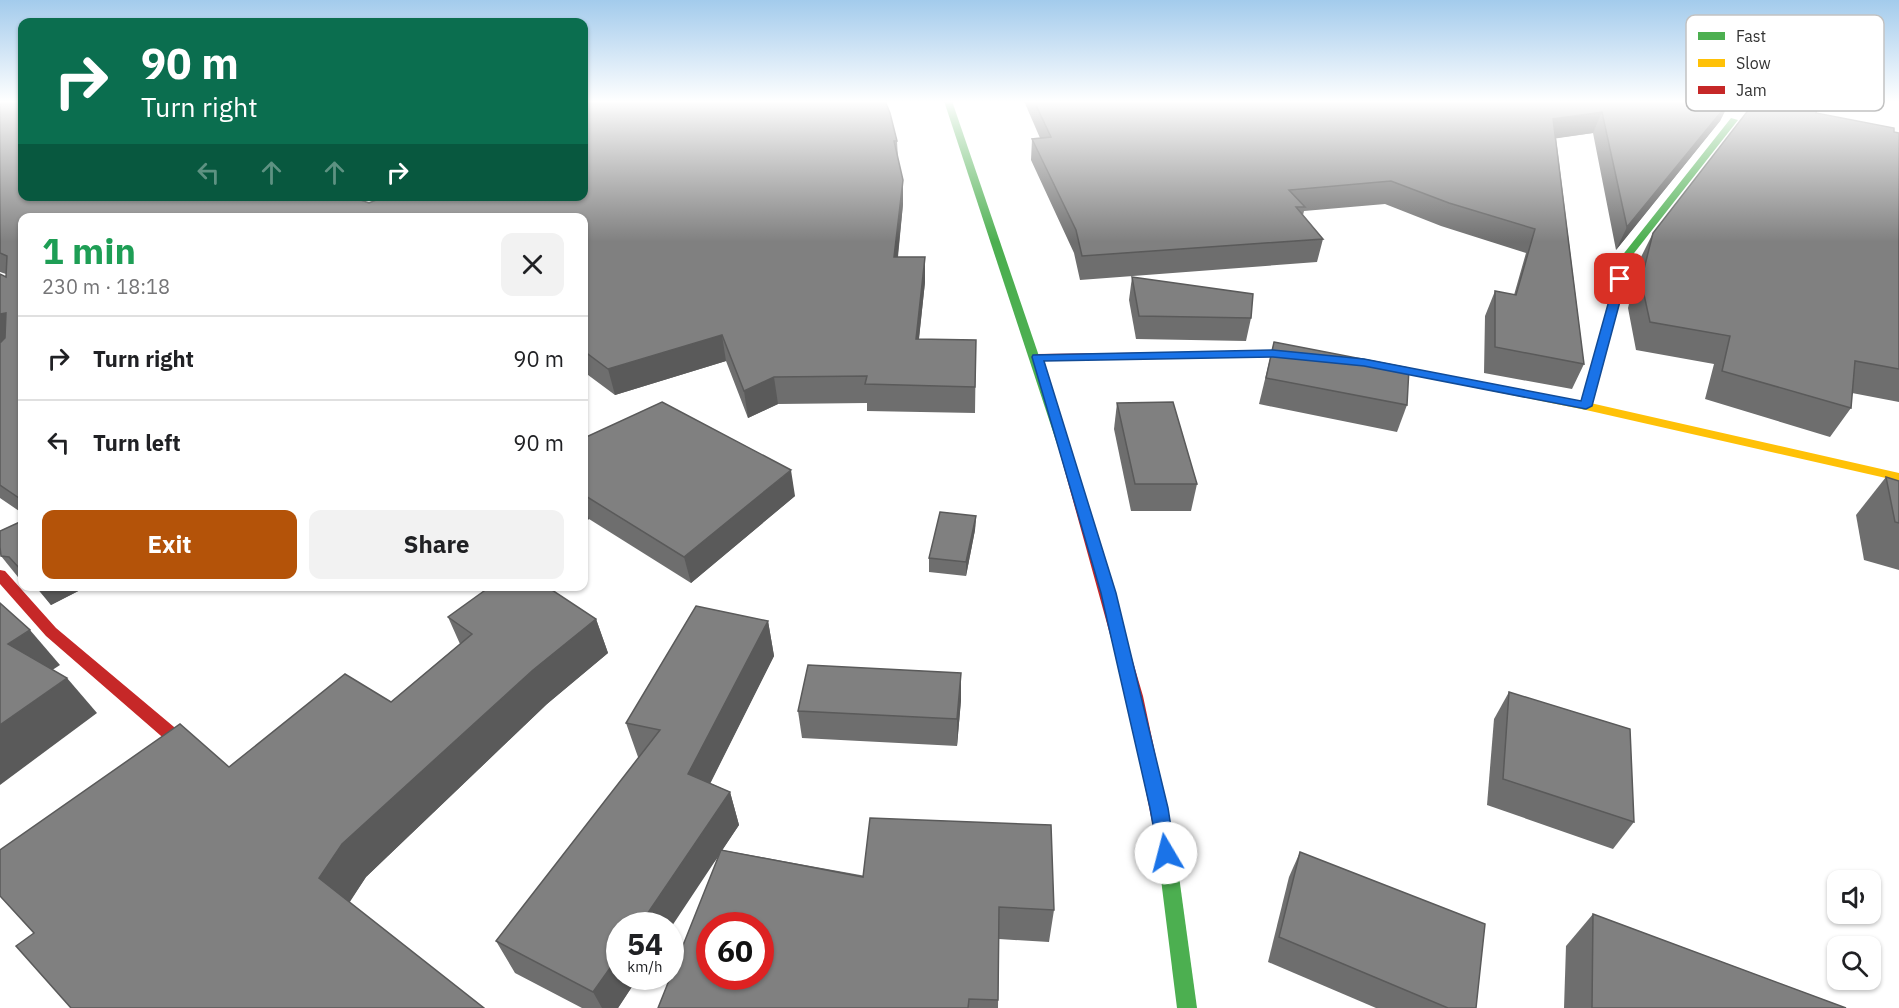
<!DOCTYPE html>
<html lang="en">
<head>
<meta charset="utf-8">
<style>
  body { margin:0; font-family:"IBM Plex Sans",sans-serif; background:#f2f2f2; color:#202124; height:100vh; display:flex; flex-direction:column; font-size:22px; white-space:nowrap }
  * { box-sizing:border-box; margin:0 }
  p { font-size:20px; color:#757577 }
  .icon { flex:none; width:33px; height:33px; fill:none; stroke:currentColor; stroke-width:2; stroke-linecap:round; stroke-linejoin:round }
  .map { position:relative; flex:1; overflow:hidden }
  .side { position:absolute; left:18px; top:213px; width:570px; height:378px; display:flex; flex-direction:column; background:#fff; border-radius:12px; box-shadow:0 2px 4px #0004 }
  .side>* { flex:none }
  .hud { position:absolute; left:18px; top:18px; width:570px; height:183px; border-radius:12px; box-shadow:0 2px 4px #0004; background:#0b6e4f; color:#fff; overflow:hidden }
  .controls { position:absolute; left:1827px; top:870px; display:grid; gap:12px }
  .controls a { display:grid; place-items:center; width:54px; height:54px; border-radius:12px; background:#fff; box-shadow:0 2px 4px #0004; font-size:30px }
  .speed { position:absolute; left:606px; top:912px; display:flex; gap:12px; font-size:30px; font-weight:700; text-align:center }
  .speed>* { display:grid; place-content:center; width:78px; height:78px; border-radius:50%; background:#fff; box-shadow:0 2px 4px #0004; line-height:1 }
  .speed small { font-size:15px; font-weight:400 }
  .speed .limit { border:9px solid #d22; background:#fff; color:#111 }
  .pin { position:absolute; display:grid; place-items:center; width:51px; height:51px; color:#fff; margin:-26px; border-radius:12px; box-shadow:0 3px 9px #0006 }
  .me { position:absolute; width:66px; margin:-33px; rotate:352deg; stroke-linejoin:round; filter:drop-shadow(0 0 4px #0008) }
  .turn { display:flex; align-items:center; gap:21px; height:126px; padding:0 24px; font-size:27px }
  .turn .icon { width:78px; height:78px; stroke-width:2.5 }
  .turn b { display:block; font-size:42px; line-height:51px }
  .lanes { display:flex; align-items:center; height:57px; padding:0 24px; background:#0003; justify-content:center; gap:30px; direction:ltr }
  .lanes .off { opacity:.35 }
  .round { display:grid; place-items:center; flex:none; width:63px; height:63px; border-radius:12px; background:#f2f2f2 }
  .headline { display:flex; align-items:center; justify-content:space-between; height:102px; padding:0 24px }
  h1 { font-size:36px; font-weight:700; line-height:45px; color:#1e9e55 }
  .cta { display:flex; gap:12px; margin-top:auto; padding:12px 24px }
  .cta a { flex:1; height:69px; border-radius:12px; background:#b45309; color:#fff; font-size:24px; font-weight:700; line-height:69px; text-align:center }
  .cta a+a { background:#f2f2f2; color:#202124 }
  ul { padding:0; list-style:none }
  li { display:flex; align-items:center; gap:18px; height:84px; padding:0 24px; border-top:2px solid #e0e0e0 }
  li div { flex:1 }
  li b { display:block; font-size:22px }
  li em { font-style:normal }
  .map>svg:first-child { display:block }
  .lines { fill:none; stroke-linecap:round; stroke-linejoin:round }
  .fast { fill:#4caf50; fill-rule:evenodd }
  .slow { fill:#ffc107; fill-rule:evenodd }
  .jam { fill:#c62828; fill-rule:evenodd }
  .wall { fill:#6e6e6e }
  .shaded-wall { fill:#5a5a5a }
  .building { fill:#808080; stroke:#5a5a5a; stroke-width:1.5; fill-rule:evenodd }
  .route { fill:#1a73e8; stroke:#114b97; stroke-width:1.5 }
  .key { fill:#fff; stroke:#c2c2c2; stroke-width:1.5 }
  .key-label { font-size:16px; fill:#323232 }
</style>
</head>
<body>
<div class="map">
<svg width="1899" height="1008" viewBox="0 0 1899 1008">
  <rect width="100%" height="100%" fill="#fff"/>
  <g class="lines">
    <!-- fast -->
    <g class="fast">
      <polygon points="944,101 952,101 1071,450 1070,453 1065,454 1059,450"/>
      <polygon points="1731,118 1738,120 1631,257 1592,406 1586,410 1582,409 1580,406 1621,257"/>
      <polygon points="1166,839 1172,841 1175,847 1197,1008 1177,1008 1157,847 1160,841"/>
    </g>
    <!-- slow -->
    <polygon class="slow" points="1366,360 1586,402 1899,473 1899,481 1586,410 1362,365 1362,361"/>
    <!-- jam -->
    <g class="jam">
      <polygon points="1273,351 1317,355 1323,358 1317,361 1273,357 1037,360 1031,357 1037,354"/>
      <polygon points="1065,446 1071,450 1143,696 1175,847 1172,853 1166,855 1160,853 1157,847 1127,696 1059,450"/>
      <polygon points="0,570 5,571 56,628 180,732 182,737 180,742 174,744 168,742 46,636 0,584"/>
    </g>
  </g>
  <!-- wall -->
  <g class="wall">
    <polygon points="0,101 22,196 369,203 897,141 898,159 903,180 903,204 898,257 925,282 919,339 976,340 975,413 867,411 867,403 778,404 748,418 726,361 615,395 584,372 584,218 22,218 22,513 0,498 0,274 6,277 6,274 0,272"/>
    <polygon points="1024,101 1730,101 1720,121 1616,250 1593,133 1556,138 1584,364 1572,389 1484,373 1485,316 1495,291 1514,295 1526,253 1441,226 1385,204 1304,211 1303,215 1323,239 1317,262 1080,280 1074,253 1031,160 1032,139 1040,138"/>
    <polygon points="1759,101 1819,101 1816,113 1899,133 1899,402 1852,393 1851,408 1830,437 1705,399 1714,364 1636,350 1628,308 1640,259 1653,233 1758,105"/>
    <polygon points="1132,277 1251,318 1246,341 1136,339 1129,300"/>
    <polygon points="1274,342 1407,405 1397,432 1259,404"/>
    <polygon points="1117,403 1197,484 1191,511 1131,511 1114,429"/>
    <polygon points="584,438 795,496 691,583 589,519 584,522"/>
    <polygon points="1886,477 1899,481 1899,570 1864,560 1856,515"/>
    <polygon points="976,516 975,530 966,576 929,572 929,558"/>
    <polygon points="22,521 22,582 1,556 0,549 0,531"/>
    <polygon points="35,586 88,586 51,605"/>
    <polygon points="448,617 596,619 608,653 547,704 366,877 349,902 34,933 229,767 391,702 460,644"/>
    <polygon points="768,621 774,656 710,783 730,792 739,825 722,850 1054,910 1049,942 999,939 998,1008 658,1008 719,856 620,976 639,976 618,1008 582,1008 515,973 496,941 639,758 638,757 626,723"/>
    <polygon points="961,673 961,700 957,746 802,738 798,711"/>
    <polygon points="1509,692 1634,822 1613,849 1487,805 1494,719"/>
    <polygon points="1300,852 1476,1008 1376,1008 1268,962 1289,877"/>
    <polygon points="1593,914 1846,1008 1564,1008 1566,946"/>
  </g>
  <!-- shaded-wall -->
  <g class="shaded-wall">
    <polygon points="1730,101 1720,121 1616,250 1627,227"/>
    <polygon points="1602,112 1593,133 1545,140 1553,119"/>
    <polygon points="903,180 903,204 895,282 894,257"/>
    <polygon points="925,257 925,282 916,365 916,339"/>
    <polygon points="6,313 22,338 0,351 0,314"/>
    <polygon points="722,335 726,361 615,395 608,369"/>
    <polygon points="774,377 778,404 748,418 744,391"/>
    <polygon points="791,470 795,496 691,583 684,557"/>
    <polygon points="584,502 589,519 584,522"/>
    <polygon points="976,516 975,530 966,576 966,562"/>
    <polygon points="36,586 88,586 51,605"/>
    <polygon points="596,619 608,653 547,704 366,877 344,911 319,878 342,844 533,670"/>
    <polygon points="768,621 774,656 698,808 688,774"/>
    <polygon points="30,630 60,665 40,678 8,644"/>
    <polygon points="961,673 961,700 957,746 957,719"/>
    <polygon points="67,678 97,713 0,785 0,725"/>
    <polygon points="730,792 739,825 670,929 670,926 639,926"/>
    <polygon points="620,954 620,976 639,976 618,1008 602,1008 593,992"/>
  </g>
  <!-- building -->
  <g class="building">
    <polygon points="0,101 22,101 22,196 349,196 369,203 386,196 584,196 584,101 885,101 890,113 897,141 894,141 903,180 894,257 925,257 916,339 976,340 975,387 865,384 867,376 774,377 744,391 722,335 608,369 584,351 584,218 22,218 22,500 0,485 0,343 5,338 6,313 0,314 0,274 6,277 7,256 0,253"/>
    <polygon points="1034,101 1730,101 1627,227 1602,112 1553,119 1584,364 1495,347 1495,291 1516,295 1535,229 1449,203 1391,181 1289,190 1305,207 1296,207 1323,239 1082,256 1076,230 1032,139 1051,137"/>
    <polygon points="1763,101 1819,101 1816,113 1894,128 1894,132 1899,133 1899,369 1855,361 1851,408 1722,371 1730,336 1650,322 1641,281 1653,233 1753,104 1761,106"/>
    <polygon points="1132,277 1253,294 1251,318 1139,316"/>
    <polygon points="1274,342 1409,368 1407,405 1266,378"/>
    <polygon points="662,402 791,470 684,557 584,495 584,438"/>
    <polygon points="1173,402 1197,484 1135,484 1117,403"/>
    <polygon points="1886,477 1899,481 1899,523 1895,522"/>
    <polygon points="940,512 976,516 966,562 929,558"/>
    <polygon points="22,521 22,571 9,557 1,556 0,547 0,531"/>
    <polygon points="491,586 546,586 596,619 533,670 342,844 319,878 484,1008 71,1008 16,946 34,933 0,896 0,850 180,724 229,767 345,674 391,702 472,634 448,617"/>
    <polygon points="0,603 30,630 8,644 67,678 0,725"/>
    <polygon points="696,606 768,621 688,774 730,792 639,926 620,926 620,954 593,992 496,941 660,730 626,723"/>
    <polygon points="808,665 961,673 957,719 798,711"/>
    <polygon points="1509,692 1630,729 1634,822 1503,779"/>
    <path d="M870,818L1051,825L1054,910L999,907L998,1000L969,999L968,1008H658L721,850L863,877ZM710,926H760V976H710Z"/>
    <polygon points="1300,852 1485,924 1476,1008 1448,1008 1279,937"/>
    <polygon points="1593,914 1846,1008 1592,1008"/>
  </g>
  <!-- sky -->
  <linearGradient id="sky" x2="0" y2="1"><stop stop-color="#a3cbec"/><stop offset="0.42" stop-color="#fff"/><stop offset="1" stop-color="#fff" stop-opacity="0"/></linearGradient>
  <rect width="1899" height="242" fill="url(#sky)"/>
  <!-- route -->
  <polygon class="route" points="1620,275 1626,279 1592,406 1586,409 1364,366 1273,357 1044,361 1116,593 1168,808 1175,853 1172,859 1166,861 1159,859 1150,808 1101,593 1032,357 1033,355 1273,350 1364,359 1581,401 1615,279"/>
  <!-- legend -->
  <rect x="1686" y="15" width="198" height="96" rx="9" class="key"/>
  <rect x="1698" y="32" width="27" height="8" fill="#4caf50"/>
  <rect x="1698" y="59" width="27" height="8" fill="#ffc107"/>
  <rect x="1698" y="86" width="27" height="8" fill="#c62828"/>
  <g class="key-label">
    <text x="1736" y="42">Fast</text>
    <text x="1736" y="69">Slow</text>
    <text x="1736" y="96">Jam</text>
  </g>
</svg>
<div class="controls">
<a><svg class="icon" aria-label="sound" viewBox="0 0 24 24"><path d="M4 9h4l5-4v14l-5-4H4zM17 9q2 3 0 6"/></svg></a>
<a><svg class="icon" aria-label="search" viewBox="0 0 24 24"><circle cx="10" cy="10" r="6"/><path d="M15 15l6 6"/></svg></a>
</div>
<div class="speed"><div>54<small>km/h</small></div><div class="limit">60</div></div>
<div class="pin" style="left:1620px;top:279px;background:#d93025"><svg class="icon" aria-label="arrive" viewBox="0 0 24 24"><path d="M6 21V4h12l-3 4 3 4H6"/></svg></div>
<svg class="me" style="left:1166px;top:853px" viewBox="-20 -20 40 40"><circle r="19" fill="#fff"/><path d="M0-13L10 11 0 6-10 11z" fill="#1a73e8"/></svg>
<div class="hud">
<div class="turn"><svg class="icon" aria-label="right" viewBox="0 0 24 24"><path d="M7 20v-9h11M14 6l5 5-5 5"/></svg><div><b>90 m</b>Turn right</div></div>
<div class="lanes"><svg class="icon off" aria-label="left" viewBox="0 0 24 24"><path d="M17 20v-9H6M10 6l-5 5 5 5"/></svg><svg class="icon off" aria-label="ahead" viewBox="0 0 24 24"><path d="M12 20V5M6 11l6-6 6 6"/></svg><svg class="icon off" aria-label="ahead" viewBox="0 0 24 24"><path d="M12 20V5M6 11l6-6 6 6"/></svg><svg class="icon" aria-label="right" viewBox="0 0 24 24"><path d="M7 20v-9h11M14 6l5 5-5 5"/></svg></div>
</div>
<section class="side">
<div class="headline"><div><h1>1 min</h1><p>230 m · 18:18</p></div><a class="round"><svg class="icon" aria-label="close" viewBox="0 0 24 24"><path d="M6 6l12 12M18 6L6 18"/></svg></a></div>
<ul>
<li><svg class="icon" aria-label="right" viewBox="0 0 24 24"><path d="M7 20v-9h11M14 6l5 5-5 5"/></svg><div><b>Turn right</b></div><em>90 m</em></li>
<li><svg class="icon" aria-label="left" viewBox="0 0 24 24"><path d="M17 20v-9H6M10 6l-5 5 5 5"/></svg><div><b>Turn left</b></div><em>90 m</em></li>
</ul>
<div class="cta"><a>Exit</a><a>Share</a></div>
</section>
</div>
</body>
</html>
